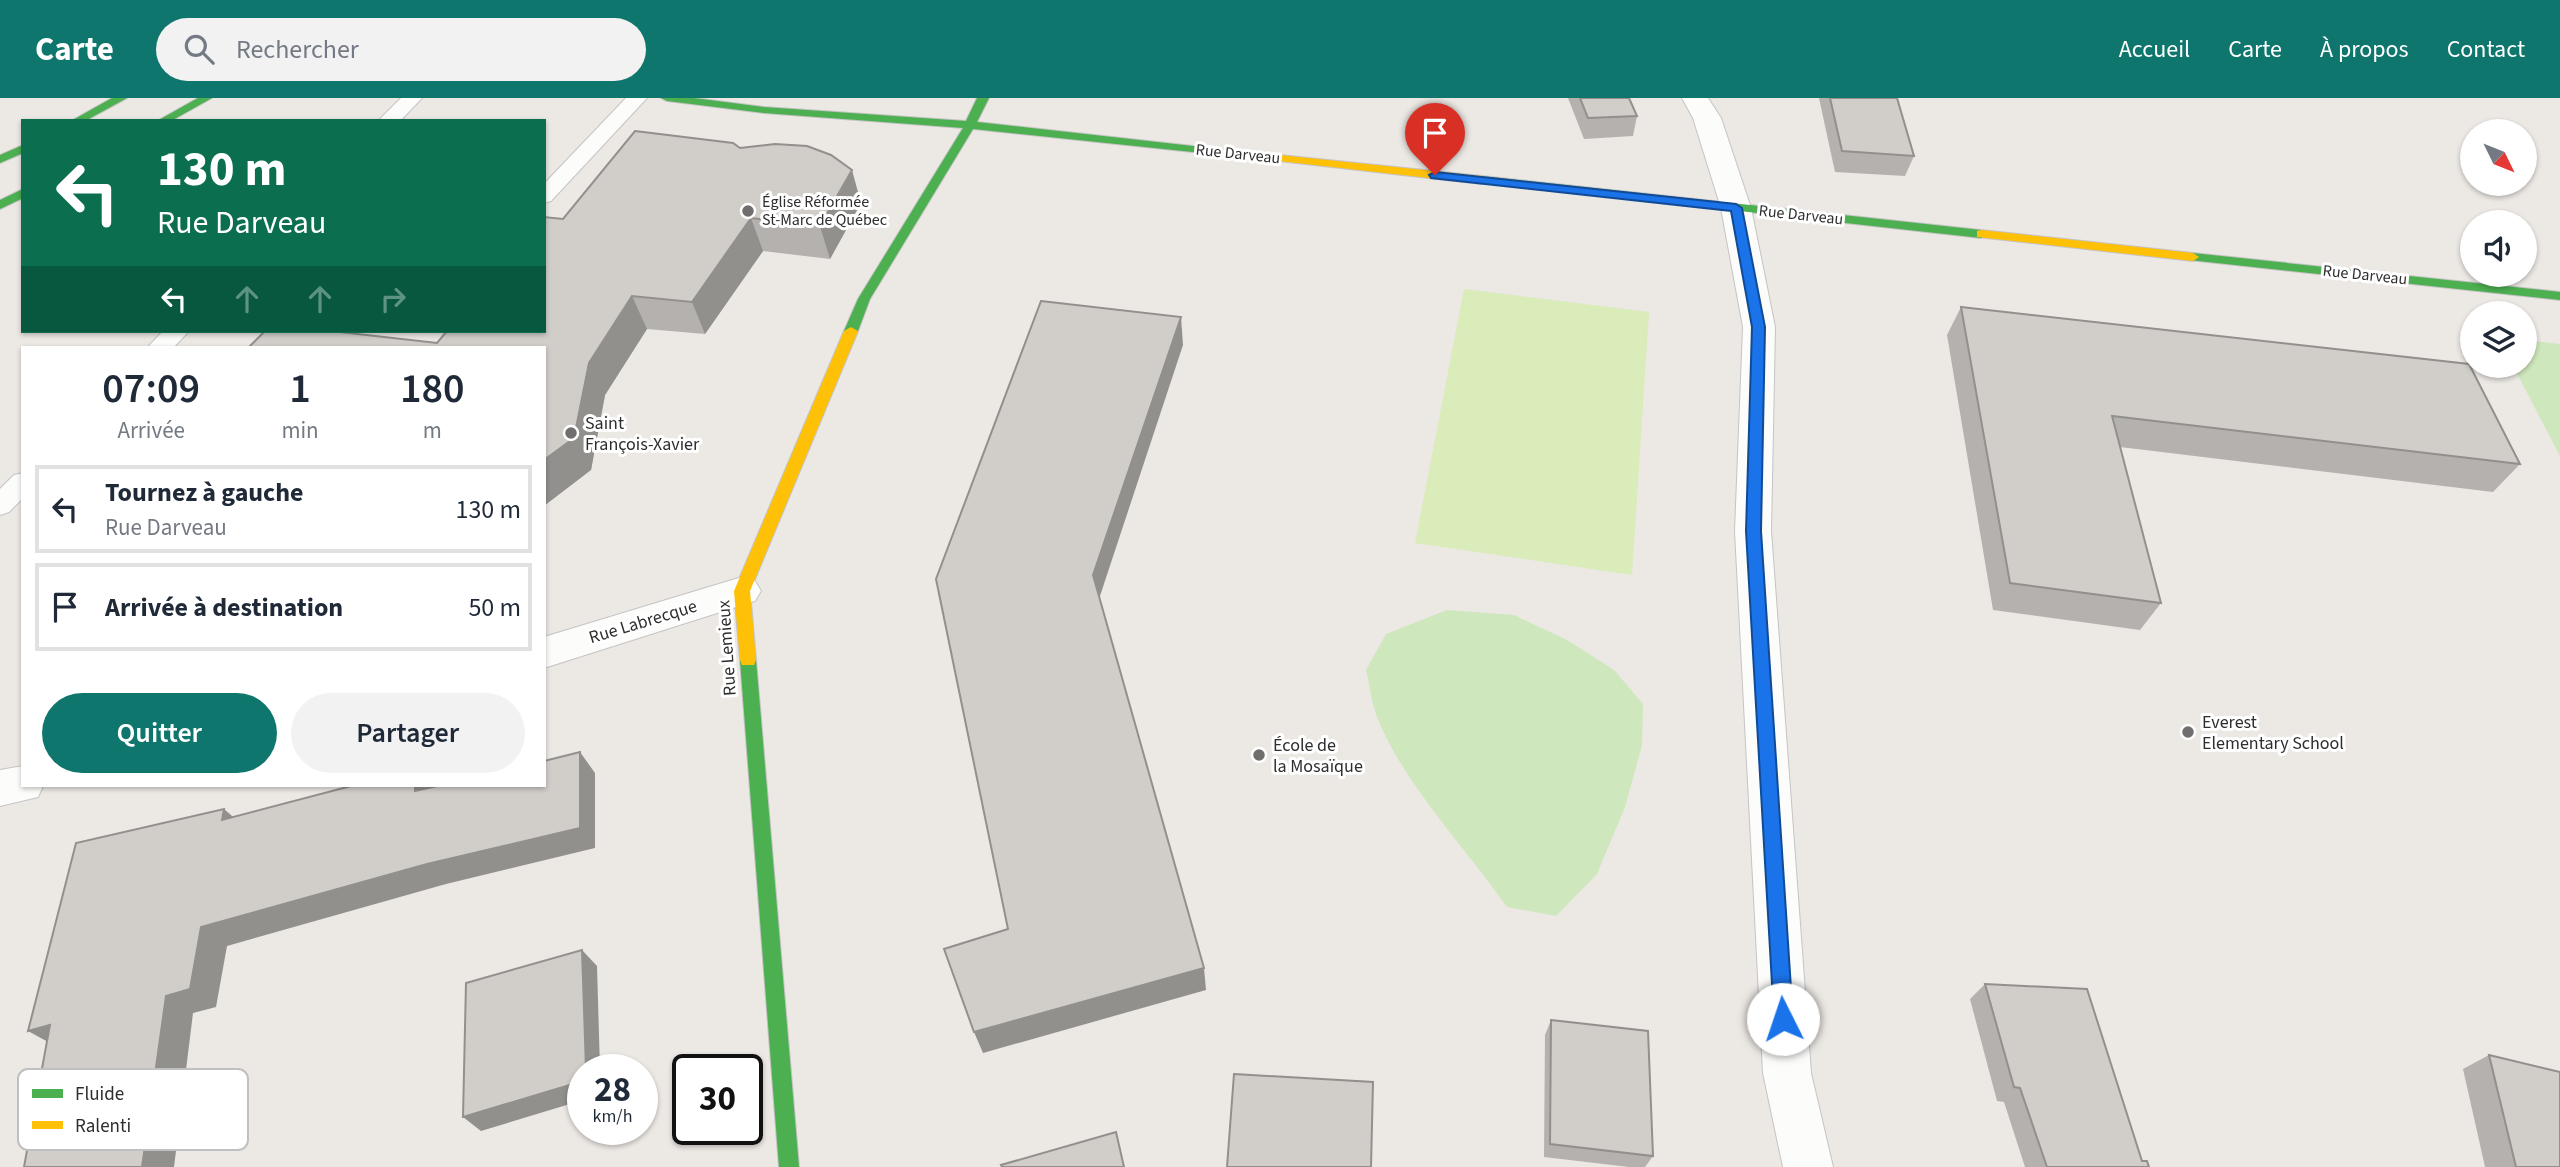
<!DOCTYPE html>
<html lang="fr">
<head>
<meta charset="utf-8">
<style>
  body { margin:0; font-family:"Source Sans 3",sans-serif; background:#f2f2f3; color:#1f2937; height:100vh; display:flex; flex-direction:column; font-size:26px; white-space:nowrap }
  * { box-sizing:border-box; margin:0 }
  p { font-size:23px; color:#747a83 }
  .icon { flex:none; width:38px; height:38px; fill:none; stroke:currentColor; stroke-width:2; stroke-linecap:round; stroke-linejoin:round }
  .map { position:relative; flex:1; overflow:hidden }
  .panel { position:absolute; left:21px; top:248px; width:525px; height:441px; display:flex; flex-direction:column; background:#fff; border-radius:0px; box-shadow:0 2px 5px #0004 }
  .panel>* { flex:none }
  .hud { position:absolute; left:21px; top:21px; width:525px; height:214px; border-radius:0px; box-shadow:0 2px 5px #0004; background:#0b6e4f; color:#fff; overflow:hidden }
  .needle { width:46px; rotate:133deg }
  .tools { position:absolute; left:2460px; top:21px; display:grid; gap:14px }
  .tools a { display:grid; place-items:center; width:77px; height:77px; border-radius:50%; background:#fff; box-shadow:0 2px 5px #0004; font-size:35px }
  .speed { position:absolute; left:567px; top:956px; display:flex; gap:14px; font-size:35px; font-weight:700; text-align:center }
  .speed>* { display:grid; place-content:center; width:91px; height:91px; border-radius:50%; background:#fff; box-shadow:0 2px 5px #0004; line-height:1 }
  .speed small { font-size:18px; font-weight:400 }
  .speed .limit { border:4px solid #111; border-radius:10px; background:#fff; color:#111 }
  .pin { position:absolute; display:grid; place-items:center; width:60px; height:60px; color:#fff; margin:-72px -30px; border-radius:50% 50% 50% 0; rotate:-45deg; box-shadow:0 0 7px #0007 }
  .pin .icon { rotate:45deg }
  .me { position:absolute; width:77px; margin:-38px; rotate:356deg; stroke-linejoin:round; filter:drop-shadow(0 0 5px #0008) }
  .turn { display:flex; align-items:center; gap:24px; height:147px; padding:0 21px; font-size:32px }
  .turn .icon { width:91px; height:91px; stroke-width:2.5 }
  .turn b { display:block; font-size:49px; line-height:60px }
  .lanes { display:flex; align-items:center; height:66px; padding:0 21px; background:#0003; justify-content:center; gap:35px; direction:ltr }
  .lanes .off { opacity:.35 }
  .eta { display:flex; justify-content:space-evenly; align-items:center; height:119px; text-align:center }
  .eta b { font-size:42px; font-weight:600; line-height:49px }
  .button { display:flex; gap:14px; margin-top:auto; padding:14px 21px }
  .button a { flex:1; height:80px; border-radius:42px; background:#0f766e; color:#fff; font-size:28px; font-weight:600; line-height:80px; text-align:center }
  .button a+a { background:#f2f2f3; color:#1f2937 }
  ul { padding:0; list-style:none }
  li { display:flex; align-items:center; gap:21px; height:88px; margin:0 14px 10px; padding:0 7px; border:4px solid #e0e1e3; border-radius:0px }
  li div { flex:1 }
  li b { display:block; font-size:26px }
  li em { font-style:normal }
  header { display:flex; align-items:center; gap:42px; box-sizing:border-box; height:98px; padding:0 35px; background:#0f766e; color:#fff }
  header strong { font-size:33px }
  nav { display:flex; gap:38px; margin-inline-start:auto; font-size:24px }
  .search { width:490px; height:63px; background:#f2f2f3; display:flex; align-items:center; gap:18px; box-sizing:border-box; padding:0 24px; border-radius:38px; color:#747a83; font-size:26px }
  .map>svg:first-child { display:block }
  .green { fill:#cee7bc }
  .pitch { fill:#d9ecba }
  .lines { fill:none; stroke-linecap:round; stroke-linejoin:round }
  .lane-casing { stroke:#c5c4c5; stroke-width:2 }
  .street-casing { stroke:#c5c4c5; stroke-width:2 }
  .fast-casing { stroke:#c5c4c5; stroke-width:2 }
  .slow-casing { stroke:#c5c4c5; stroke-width:2 }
  .lane { fill:#fcfcfb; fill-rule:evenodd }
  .street { fill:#fcfcfb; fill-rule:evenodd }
  .fast { fill:#4caf50; fill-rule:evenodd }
  .slow { fill:#ffc107; fill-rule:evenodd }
  .wall { fill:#b4b1ae }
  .shaded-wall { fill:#92908d }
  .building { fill:#d1ceca; stroke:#92908d; stroke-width:2 }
  .route { fill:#1a73e8; stroke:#114b97; stroke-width:2 }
  .poi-dot { fill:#706f6e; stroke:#fff; stroke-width:2.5 }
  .labels { text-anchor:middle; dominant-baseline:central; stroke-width:6; stroke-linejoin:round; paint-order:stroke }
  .far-street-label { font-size:16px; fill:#2e2e2e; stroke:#fff }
  .far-poi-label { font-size:16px; fill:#2e2e2e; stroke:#fff; text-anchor:start }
  .poi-label { font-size:18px; fill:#2e2e2e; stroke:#fff; text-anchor:start }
  .street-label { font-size:18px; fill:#2e2e2e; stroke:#fff }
  .key { fill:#fff; stroke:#c0c0c0; stroke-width:2 }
  .key-label { font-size:19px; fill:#2e2e2e }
</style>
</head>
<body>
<header>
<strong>Carte</strong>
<div class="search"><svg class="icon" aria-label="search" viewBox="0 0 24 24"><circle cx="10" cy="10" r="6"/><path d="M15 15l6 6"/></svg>Rechercher</div>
<nav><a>Accueil</a><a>Carte</a><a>À propos</a><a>Contact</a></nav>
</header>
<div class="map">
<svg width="2560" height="1069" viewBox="0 0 2560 1069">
  <rect width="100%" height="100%" fill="#ece8e4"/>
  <!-- green -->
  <g class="green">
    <polygon points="2525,242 2560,246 2560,358 2513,268 2525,268"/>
    <path d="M1447,512L1514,517L1567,542L1614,572L1643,606L1642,647L1625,709L1597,776L1556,818L1507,809C1465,749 1408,691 1379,624C1372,608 1370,589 1366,572L1386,536Z"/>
  </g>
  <!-- pitch -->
  <polygon class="pitch" points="1464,191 1649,214 1632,477 1415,445"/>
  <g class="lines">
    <!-- lane casing -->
    <g class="lane-casing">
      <g id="lane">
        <polygon points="401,0 422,0 400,23 378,23"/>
        <polygon points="626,0 647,0 551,103 544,105 544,86"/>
        <polygon points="163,233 189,233 173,250 147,250"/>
        <polygon points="23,375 23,400 9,414 0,417 0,391 14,377"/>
      </g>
    </g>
    <!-- street casing -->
    <g class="street-casing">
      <g id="street">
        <polygon points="1682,0 1708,0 1721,20 1751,110 1775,229 1771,433 1811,975 1833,1069 1783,1069 1763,975 1735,433 1743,229 1721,110 1693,20"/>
        <polygon points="742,479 755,483 761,493 755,503 544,570 544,539"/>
        <polygon points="23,668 23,688 43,688 38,699 0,708 0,672"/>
      </g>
    </g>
    <!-- fast casing -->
    <g class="fast-casing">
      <g id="fast">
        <polygon points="112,0 127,0 85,23 71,23"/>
        <polygon points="198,0 212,0 171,23 157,23"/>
        <polygon points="661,0 694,0 764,9 966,23 977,0 989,0 977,24 1202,49 1208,52 1202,55 973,31 870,201 858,233 851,237 844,233 858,201 963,30 764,15 667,3"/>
        <polygon points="23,47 23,55 0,65 0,57"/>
        <polygon points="1482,78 1981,132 1987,136 1981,140 1478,84 1478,80"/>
        <polygon points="23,91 23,100 0,111 0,102"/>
        <polygon points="2193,155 2560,194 2560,202 2189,162 2189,156"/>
        <polygon points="748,556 754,557 756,562 799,1069 779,1069 740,562 742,557"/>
      </g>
    </g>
    <!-- slow casing -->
    <g class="slow-casing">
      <g id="slow">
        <polygon points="1202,49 1482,78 1488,82 1482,86 1198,54 1198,50"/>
        <polygon points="1981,132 2193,155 2199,159 2193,163 1977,139 1977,133"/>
        <polygon points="851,229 858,233 750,493 756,562 754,567 742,567 740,562 734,493 844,233"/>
      </g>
    </g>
    <!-- lane -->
    <use href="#lane" class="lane"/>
    <!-- street -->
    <use href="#street" class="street"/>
    <!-- fast -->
    <use href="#fast" class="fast"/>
    <!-- slow -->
    <use href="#slow" class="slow"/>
  </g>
  <!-- wall -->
  <g class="wall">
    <polygon points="1568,0 1629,0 1637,18 1633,38 1584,41"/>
    <polygon points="1819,0 1897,0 1914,58 1905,78 1835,74"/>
    <polygon points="740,50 861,105 830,161 763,153 705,236 647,231 605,297 591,372 437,245 563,121"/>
    <polygon points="1961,209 2520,366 2493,394 2120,349 2161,505 2140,532 1993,512 1947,237"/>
    <polygon points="1985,886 2142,1063 2149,1069 2025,1069 2004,1004 1997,1003 1970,901"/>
    <polygon points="1551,922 1653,1058 1645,1069 1629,1069 1544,1059 1545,937"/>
    <polygon points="2489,957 2560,1069 2485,1069 2463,971"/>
  </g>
  <!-- shaded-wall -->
  <g class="shaded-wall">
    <polygon points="852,72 861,105 830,161 820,128"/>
    <polygon points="751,120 763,153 705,236 692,204"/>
    <polygon points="632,198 647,231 605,297 591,372 544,408 544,362 589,265"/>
    <polygon points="1181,219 1183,247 1098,504 1093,477"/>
    <polygon points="580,654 595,675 595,750 446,786 227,848 216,909 193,915 174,1069 142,1069 166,898 201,829"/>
    <polygon points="415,688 431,688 434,691 415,693"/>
    <polygon points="224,711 247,731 222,722"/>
    <polygon points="582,852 597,868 600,971 586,971"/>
    <polygon points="1204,870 1206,892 983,955 974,934"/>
    <polygon points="50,927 59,950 28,933"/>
    <polygon points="583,983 583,1002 481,1033 463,1019"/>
  </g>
  <!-- building -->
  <g class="building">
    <polygon points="1580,0 1629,0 1637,18 1588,20"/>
    <polygon points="1830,0 1897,0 1914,58 1842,53"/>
    <polygon points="635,33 733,45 740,50 775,46 807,48 831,57 852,72 820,128 751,120 692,204 632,198 589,265 574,340 544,362 544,250 248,250 265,233 331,233 437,245 447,233 544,233 544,119 563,121"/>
    <polygon points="1041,203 1181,219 1093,477 1204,870 974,934 944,851 1008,831 936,481"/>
    <polygon points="1961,209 2469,266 2520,366 2112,318 2161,505 2010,485"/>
    <polygon points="580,654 580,730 427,766 201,829 190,891 166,898 142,1069 24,1069 50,927 28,933 76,745 224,711 222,722 351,688 415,688 415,693 437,688 544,688 544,663"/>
    <polygon points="582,852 586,971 583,971 583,983 463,1019 466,885"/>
    <polygon points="1985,886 2087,891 2142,1063 2147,1063 2149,1069 2047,1069 2020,990 2014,989"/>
    <polygon points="1551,922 1648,933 1653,1058 1550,1046"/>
    <polygon points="2489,957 2560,974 2560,1069 2516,1069"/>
    <polygon points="1234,976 1373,984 1371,1069 1227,1069"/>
    <polygon points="1116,1034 1124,1069 1002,1069 1001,1067"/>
  </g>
  <!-- route -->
  <polygon class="route" points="1435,74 1736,106 1742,110 1765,229 1761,433 1793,921 1790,928 1783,930 1777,928 1774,921 1746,433 1752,229 1731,113 1431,80 1429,77"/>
  <!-- markers -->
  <g class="poi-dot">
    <circle cx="748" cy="113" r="7"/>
    <circle cx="571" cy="335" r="7"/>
    <circle cx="2188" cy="634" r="7"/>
    <circle cx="1259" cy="657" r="7"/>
  </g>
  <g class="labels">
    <!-- far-street labels -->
    <g class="far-street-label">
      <text transform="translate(1238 56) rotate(6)">Rue Darveau</text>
      <text transform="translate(1801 117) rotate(6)">Rue Darveau</text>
      <text transform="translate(2365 177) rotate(6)">Rue Darveau</text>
    </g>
    <!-- far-poi labels -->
    <g class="far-poi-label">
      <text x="762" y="104">Église Réformée<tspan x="762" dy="18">St-Marc de Québec</tspan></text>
    </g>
    <!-- poi labels -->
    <g class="poi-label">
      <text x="585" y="325">Saint<tspan x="585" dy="21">François-Xavier</tspan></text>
      <text x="2202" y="624">Everest<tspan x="2202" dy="21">Elementary School</tspan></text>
      <text x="1273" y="647">École de<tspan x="1273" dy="21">la Mosaïque</tspan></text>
    </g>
    <!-- street labels -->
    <g class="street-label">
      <text transform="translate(643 524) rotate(-17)">Rue Labrecque</text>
      <text transform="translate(727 550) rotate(-94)">Rue Lemieux</text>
    </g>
  </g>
  <!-- legend -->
  <rect x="18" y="971" width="230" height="81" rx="10" class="key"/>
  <rect x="32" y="991" width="31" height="9" fill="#4caf50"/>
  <rect x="32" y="1023" width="31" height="8" fill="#ffc107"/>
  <g class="key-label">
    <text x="75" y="1002">Fluide</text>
    <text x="75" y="1034">Ralenti</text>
  </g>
</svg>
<div class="tools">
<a><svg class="needle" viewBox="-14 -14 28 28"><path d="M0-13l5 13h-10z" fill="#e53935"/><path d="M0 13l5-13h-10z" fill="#747a83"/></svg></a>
<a><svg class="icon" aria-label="sound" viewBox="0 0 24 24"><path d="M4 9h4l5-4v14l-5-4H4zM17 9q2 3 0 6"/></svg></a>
<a><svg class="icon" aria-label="layers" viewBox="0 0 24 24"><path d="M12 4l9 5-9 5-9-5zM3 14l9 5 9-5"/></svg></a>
</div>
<div class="speed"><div>28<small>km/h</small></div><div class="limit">30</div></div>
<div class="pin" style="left:1435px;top:77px;background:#d93025"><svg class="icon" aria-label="arrive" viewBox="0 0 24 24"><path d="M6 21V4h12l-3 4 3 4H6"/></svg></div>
<svg class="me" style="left:1783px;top:921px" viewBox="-20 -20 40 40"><circle r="19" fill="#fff"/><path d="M0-13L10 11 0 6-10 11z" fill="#1a73e8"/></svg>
<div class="hud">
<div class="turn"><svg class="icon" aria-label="left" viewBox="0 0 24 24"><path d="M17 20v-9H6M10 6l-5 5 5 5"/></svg><div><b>130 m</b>Rue Darveau</div></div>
<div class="lanes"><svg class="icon" aria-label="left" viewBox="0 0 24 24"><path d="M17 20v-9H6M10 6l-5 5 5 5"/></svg><svg class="icon off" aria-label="ahead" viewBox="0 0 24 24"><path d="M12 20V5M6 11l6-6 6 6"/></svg><svg class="icon off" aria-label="ahead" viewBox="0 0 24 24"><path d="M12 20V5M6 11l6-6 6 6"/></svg><svg class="icon off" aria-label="right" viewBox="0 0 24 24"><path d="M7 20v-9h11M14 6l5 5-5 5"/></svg></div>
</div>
<section class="panel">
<div class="eta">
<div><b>07:09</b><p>Arrivée</p></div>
<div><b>1</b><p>min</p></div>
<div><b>180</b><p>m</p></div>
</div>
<ul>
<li><svg class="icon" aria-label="left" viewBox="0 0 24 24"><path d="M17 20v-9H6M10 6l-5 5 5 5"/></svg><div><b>Tournez à gauche</b><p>Rue Darveau</p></div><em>130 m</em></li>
<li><svg class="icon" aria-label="arrive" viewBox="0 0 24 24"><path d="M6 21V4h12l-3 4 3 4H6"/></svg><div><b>Arrivée à destination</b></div><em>50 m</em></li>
</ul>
<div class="button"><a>Quitter</a><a>Partager</a></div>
</section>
</div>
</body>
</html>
